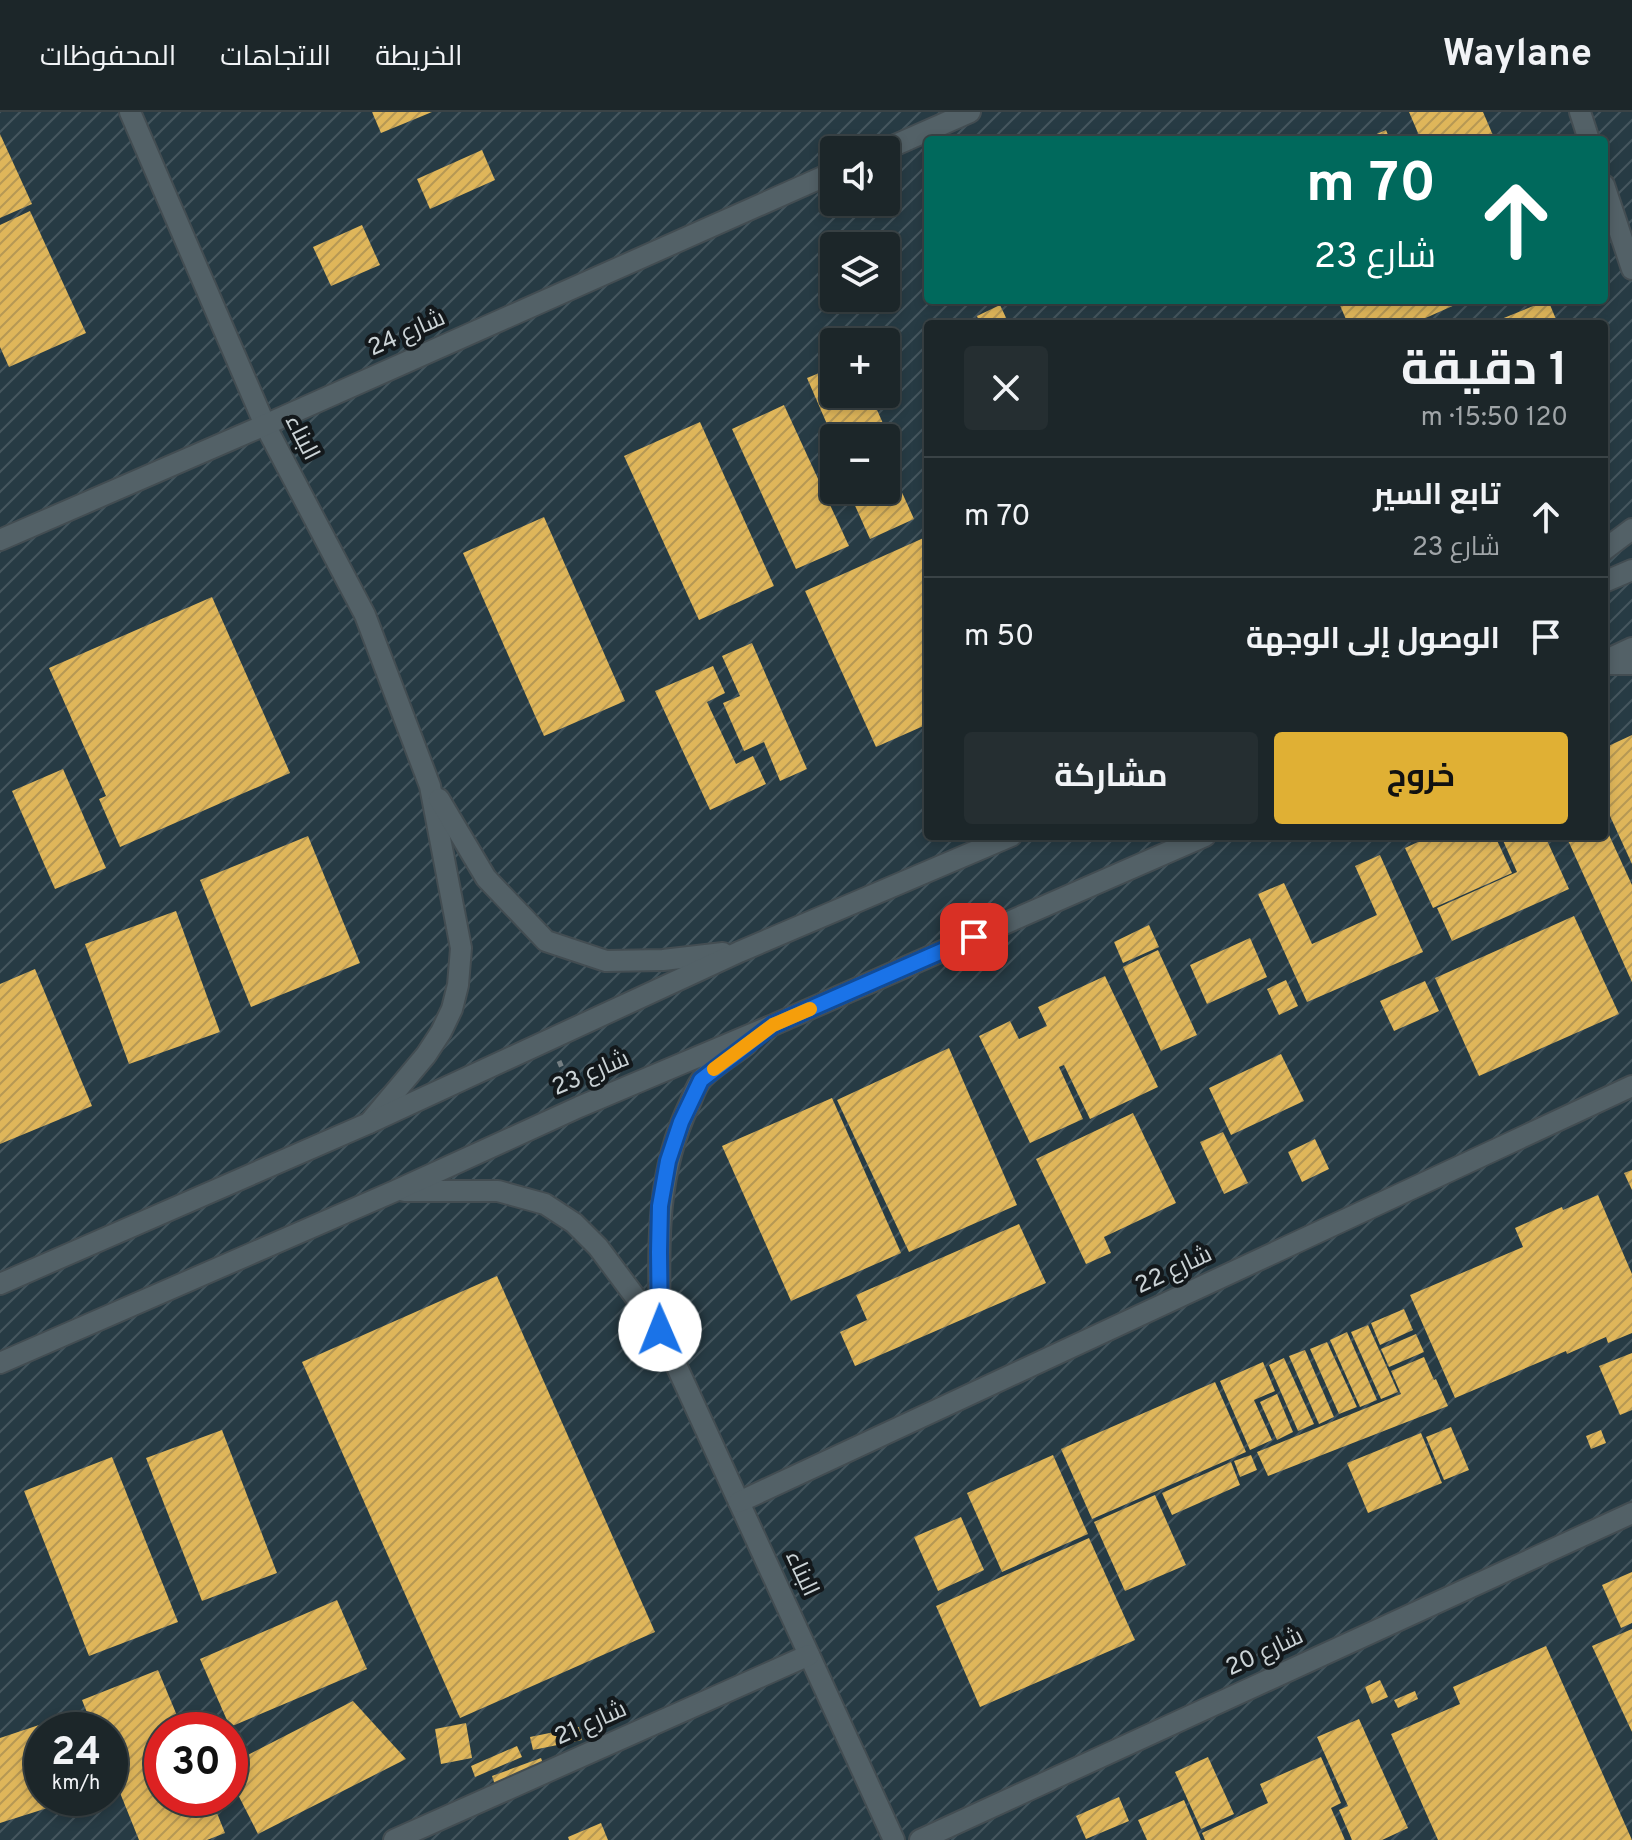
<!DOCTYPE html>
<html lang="ar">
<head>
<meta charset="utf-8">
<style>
  body { margin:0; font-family:Overpass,Cairo,sans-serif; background:#252e31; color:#f1f3f6; direction:rtl; height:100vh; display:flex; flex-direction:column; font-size:30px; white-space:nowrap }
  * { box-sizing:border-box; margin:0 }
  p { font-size:26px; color:#a0a5a8 }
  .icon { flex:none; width:44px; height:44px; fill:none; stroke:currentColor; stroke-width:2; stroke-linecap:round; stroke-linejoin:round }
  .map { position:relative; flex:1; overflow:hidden; direction:ltr }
  .side { position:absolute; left:924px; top:208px; width:684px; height:520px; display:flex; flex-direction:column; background:#1c2629; border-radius:8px; box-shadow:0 4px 12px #0003,0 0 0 2px #3a4346; direction:rtl }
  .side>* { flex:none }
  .top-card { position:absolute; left:924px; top:24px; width:684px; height:168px; border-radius:8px; box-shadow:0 4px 12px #0003,0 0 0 2px #3a4346; direction:rtl; background:#00695c; color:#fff; overflow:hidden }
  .controls { position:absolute; left:820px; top:24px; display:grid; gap:16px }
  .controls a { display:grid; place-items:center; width:80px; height:80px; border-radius:8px; background:#1c2629; box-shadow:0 4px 12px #0003,0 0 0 2px #3a4346; font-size:40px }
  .speed { position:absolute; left:24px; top:1600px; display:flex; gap:16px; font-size:40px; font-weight:700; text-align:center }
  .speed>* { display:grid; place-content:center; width:104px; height:104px; border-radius:50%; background:#1c2629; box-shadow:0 4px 12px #0003,0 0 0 2px #3a4346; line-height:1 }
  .speed small { font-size:20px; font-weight:400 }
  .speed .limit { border:12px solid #d22; background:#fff; color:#111 }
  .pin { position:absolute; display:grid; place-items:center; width:68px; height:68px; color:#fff; margin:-34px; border-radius:16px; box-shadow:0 4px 12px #0006 }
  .me { position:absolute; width:88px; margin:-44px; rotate:359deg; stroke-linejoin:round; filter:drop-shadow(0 0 6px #0008) }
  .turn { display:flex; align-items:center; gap:28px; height:168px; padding:0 40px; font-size:36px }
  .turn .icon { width:104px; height:104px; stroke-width:2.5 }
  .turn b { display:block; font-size:56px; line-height:68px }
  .round { display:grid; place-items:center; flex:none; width:84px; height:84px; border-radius:8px; background:#252e31 }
  .overview { display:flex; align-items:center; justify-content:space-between; height:136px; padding:0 40px }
  h1 { font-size:48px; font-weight:700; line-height:60px }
  .primary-button { display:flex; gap:16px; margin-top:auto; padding:16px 40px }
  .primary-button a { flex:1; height:92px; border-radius:8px; background:#e0b034; color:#111; font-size:32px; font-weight:700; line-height:92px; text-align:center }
  .primary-button a+a { background:#252e31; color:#f1f3f6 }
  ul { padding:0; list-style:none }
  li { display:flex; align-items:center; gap:24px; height:120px; padding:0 40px; border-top:2px solid #3a4346 }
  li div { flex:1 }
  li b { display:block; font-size:30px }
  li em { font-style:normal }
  header { display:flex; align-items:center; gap:48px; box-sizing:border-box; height:112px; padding:0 40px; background:#1c2629; border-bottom:2px solid #3a4346 }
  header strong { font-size:38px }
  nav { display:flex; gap:44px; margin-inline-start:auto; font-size:28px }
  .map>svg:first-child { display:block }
  .industrial { fill:url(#industrial-furrows); fill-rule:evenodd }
  .building { fill:url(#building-hatch) }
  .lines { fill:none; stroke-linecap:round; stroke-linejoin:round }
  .minor-casing { stroke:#434d52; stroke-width:24 }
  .tertiary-casing { stroke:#434d52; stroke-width:24 }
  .path { stroke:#757f83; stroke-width:5; stroke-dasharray:6 6; stroke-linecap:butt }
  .minor { stroke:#536167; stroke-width:20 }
  .tertiary { stroke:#536167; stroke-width:20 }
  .route-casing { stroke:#114b97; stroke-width:20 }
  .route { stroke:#1a73e8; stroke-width:14 }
  .slow { stroke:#f59e0b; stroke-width:14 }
  .labels { text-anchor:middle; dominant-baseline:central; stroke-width:8; stroke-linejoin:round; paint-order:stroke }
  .street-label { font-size:24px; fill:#cbd3d6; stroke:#13181b }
</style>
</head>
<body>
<header>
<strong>Waylane</strong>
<nav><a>الخريطة</a><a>الاتجاهات</a><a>المحفوظات</a></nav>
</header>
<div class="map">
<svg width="1632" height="1728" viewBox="0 0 1632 1728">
  <defs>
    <pattern id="industrial-furrows" width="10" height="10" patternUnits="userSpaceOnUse" patternTransform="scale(2)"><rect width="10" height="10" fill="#273b44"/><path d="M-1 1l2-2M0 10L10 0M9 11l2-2" fill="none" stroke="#45565e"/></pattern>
    <pattern id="building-hatch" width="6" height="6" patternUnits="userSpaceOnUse" patternTransform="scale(2)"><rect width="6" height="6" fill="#dfb65a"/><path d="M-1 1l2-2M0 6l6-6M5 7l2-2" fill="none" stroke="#b69854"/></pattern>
  </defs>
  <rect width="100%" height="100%" fill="#253237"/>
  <!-- industrial -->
  <path class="industrial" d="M0,0H1632V1728H0ZM928,28H1604V188H928ZM834,38H886V90H834ZM834,134H886V186H834ZM928,212H1604V724H928ZM834,230H886V282H834ZM834,326H886V378H834ZM42,1618H110V1686H42ZM162,1618H230V1686H162Z"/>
  <!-- building -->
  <g class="building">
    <polygon points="372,0 432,0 381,21"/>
    <polygon points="1409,0 1483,0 1495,28 1421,28"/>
    <polygon points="1386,18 1390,28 1363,28"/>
    <polygon points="0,22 32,92 0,106"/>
    <polygon points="482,38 495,68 430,97 417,67"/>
    <polygon points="30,99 86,221 9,255 0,235 0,113"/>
    <polygon points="362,113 380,153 331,174 313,135"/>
    <polygon points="1345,188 1466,188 1412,212 1348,212 1339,191"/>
    <polygon points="1548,188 1558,212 1489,212"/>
    <polygon points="1000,193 1009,212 980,212 977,204"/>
    <polygon points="834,255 834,282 870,282 889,325 833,326 807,266"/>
    <polygon points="784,293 849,434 796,457 732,317"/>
    <polygon points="700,310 774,474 699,508 624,344"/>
    <polygon points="886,345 914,407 870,427 848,378 886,378"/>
    <polygon points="544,405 625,589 544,624 463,441"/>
    <polygon points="928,424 928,612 876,635 805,479"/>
    <polygon points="212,485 290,661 120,735 99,687 106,684 49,556"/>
    <polygon points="752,531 807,657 780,669 764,630 744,639 723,591 740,584 722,544"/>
    <polygon points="713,554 725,581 707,590 736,652 753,644 766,672 710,698 655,579"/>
    <polygon points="1632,623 1632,752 1604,691 1604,636"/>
    <polygon points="63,657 106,756 55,777 12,679"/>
    <polygon points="1604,712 1632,773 1632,870 1566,724 1604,724"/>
    <polygon points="308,724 360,851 251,895 200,768"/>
    <polygon points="1431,724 1495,724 1512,761 1433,796 1405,736"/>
    <polygon points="1501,724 1545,724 1569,777 1452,829 1437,796 1517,760"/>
    <polygon points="1380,743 1423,840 1307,890 1258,782 1284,771 1312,832 1377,803 1355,754"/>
    <polygon points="176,799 220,920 129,952 85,832"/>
    <polygon points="1574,804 1619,902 1479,964 1435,866"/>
    <polygon points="1149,813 1159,835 1123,851 1114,830"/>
    <polygon points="1250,826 1267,865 1207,892 1190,853"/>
    <polygon points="1158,838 1197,923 1161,939 1123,855"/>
    <polygon points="35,857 92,994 0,1032 0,872"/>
    <polygon points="1105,864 1158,975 1090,1007 1064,953 1059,955 1083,1007 1030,1031 979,924 1010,909 1019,927 1047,914 1038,895"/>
    <polygon points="1286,868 1298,894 1279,903 1267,877"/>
    <polygon points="1425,869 1439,899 1394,919 1380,889"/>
    <polygon points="949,936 1017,1093 909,1140 837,988"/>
    <polygon points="1281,942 1304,989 1231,1023 1209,976"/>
    <polygon points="832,986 901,1141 791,1189 722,1034"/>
    <polygon points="1133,1001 1176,1091 1104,1125 1111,1141 1086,1152 1036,1047"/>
    <polygon points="1223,1020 1248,1071 1224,1082 1200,1030"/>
    <polygon points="1315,1027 1329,1057 1302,1070 1288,1040"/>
    <polygon points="1632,1058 1632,1078 1624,1061"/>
    <polygon points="1598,1083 1632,1162 1632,1221 1608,1231 1606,1225 1567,1242 1566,1239 1455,1286 1410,1183 1523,1135 1515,1116 1562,1095 1563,1098"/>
    <polygon points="1019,1112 1046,1171 855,1254 840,1220 867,1208 856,1183"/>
    <polygon points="497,1164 655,1520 460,1606 302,1250"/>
    <polygon points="1404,1197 1413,1218 1380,1233 1371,1211"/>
    <polygon points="1368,1213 1398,1280 1381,1287 1351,1220"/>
    <polygon points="1347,1220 1377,1288 1360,1295 1330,1228"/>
    <polygon points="1416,1222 1424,1240 1389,1255 1381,1237"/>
    <polygon points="1327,1230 1357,1295 1339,1302 1310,1237"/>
    <polygon points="1305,1238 1334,1305 1319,1312 1289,1244"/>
    <polygon points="1632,1241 1632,1298 1620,1303 1599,1254"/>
    <polygon points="1424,1245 1434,1268 1436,1267 1448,1294 1268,1364 1257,1340 1401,1282 1391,1259"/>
    <polygon points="1284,1246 1314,1312 1298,1319 1269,1253"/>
    <polygon points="1263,1250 1275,1279 1254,1288 1272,1328 1250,1338 1220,1269"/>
    <polygon points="1215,1270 1246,1340 1092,1407 1061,1337"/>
    <polygon points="1277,1282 1293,1320 1277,1328 1260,1290"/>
    <polygon points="1451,1315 1469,1358 1444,1368 1426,1325"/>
    <polygon points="222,1318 277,1461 202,1489 146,1346"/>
    <polygon points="1601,1318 1606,1331 1591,1337 1586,1324"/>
    <polygon points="1421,1321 1442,1371 1368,1401 1347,1351"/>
    <polygon points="1053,1343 1088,1422 1002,1460 967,1381"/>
    <polygon points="1251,1343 1257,1358 1240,1365 1234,1349"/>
    <polygon points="112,1345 178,1510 89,1544 24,1379"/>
    <polygon points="1231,1350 1240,1373 1172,1403 1162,1381"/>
    <polygon points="1155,1383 1186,1453 1125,1479 1094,1410"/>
    <polygon points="961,1405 984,1458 938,1479 914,1425"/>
    <polygon points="1089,1426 1135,1528 980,1595 936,1494"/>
    <polygon points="1632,1460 1632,1511 1621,1516 1602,1473"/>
    <polygon points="337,1488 367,1557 230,1615 200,1547"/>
    <polygon points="1632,1517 1632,1620 1592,1534"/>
    <polygon points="1546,1534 1632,1728 1438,1728 1391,1622 1460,1592 1453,1575"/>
    <polygon points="158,1558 183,1618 162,1618 162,1686 211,1686 225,1721 207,1728 139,1728 110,1656 110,1618 94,1618 82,1588"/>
    <polygon points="1380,1568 1388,1585 1372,1592 1365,1575"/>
    <polygon points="1415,1579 1418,1587 1398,1596 1394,1588"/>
    <polygon points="353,1589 406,1647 258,1722 230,1667 230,1652"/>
    <polygon points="57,1607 61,1618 42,1618 42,1686 76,1687 0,1711 0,1626"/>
    <polygon points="1359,1607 1408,1716 1382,1728 1352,1728 1339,1698 1348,1694 1317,1625"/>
    <polygon points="466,1611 472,1646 441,1652 435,1617"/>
    <polygon points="579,1615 582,1628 533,1638 530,1625"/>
    <polygon points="517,1634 522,1645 475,1665 471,1654"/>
    <polygon points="1208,1645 1234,1702 1201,1717 1175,1660"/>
    <polygon points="1321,1645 1341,1691 1331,1696 1345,1728 1205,1728 1202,1721 1268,1691 1260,1672"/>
    <polygon points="541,1646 545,1657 496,1676 492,1664"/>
    <polygon points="1119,1685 1129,1709 1086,1727 1076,1704"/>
    <polygon points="1184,1688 1201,1728 1147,1728 1138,1708"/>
    <polygon points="601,1711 608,1728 569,1728 568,1725"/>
  </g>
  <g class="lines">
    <!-- minor casing -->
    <g class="minor-casing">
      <g id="minor">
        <polyline points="130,0 265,313 365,503 430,674 461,836 458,873 452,897 441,920 426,943 369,1011"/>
        <polyline points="1580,0 1589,28"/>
        <polyline points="884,38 970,0"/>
        <polyline points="1604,73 1632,157"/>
        <polyline points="0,428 265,313 834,60"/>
        <polyline points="1604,470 1632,458"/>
        <polyline points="1604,549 1632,536"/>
        <polyline points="439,687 486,766 546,829 606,849 663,848 723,841"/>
        <polyline points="404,1079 498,1079 545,1092 574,1111 598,1135 660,1218 894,1728"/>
        <polyline points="0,1172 369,1011 739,840 1011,724"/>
        <path d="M660,1218C659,1140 654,1066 689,993C693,985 696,973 703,966C716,953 733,943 747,932"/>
        <polyline points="0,1251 395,1079 579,995 773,913 1205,724"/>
        <polyline points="739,1390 1632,974"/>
        <polyline points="394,1728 809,1543"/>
        <polyline points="920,1728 1632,1401"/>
      </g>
    </g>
    <!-- tertiary casing -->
    <g class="tertiary-casing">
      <g id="tertiary">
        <polyline points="1604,438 1632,417"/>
        <polyline points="1604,552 1632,552"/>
      </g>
    </g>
    <!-- path -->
    <polyline class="path" points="559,949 569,972"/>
    <!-- minor -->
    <use href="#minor" class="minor"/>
    <!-- tertiary -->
    <use href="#tertiary" class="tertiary"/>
  </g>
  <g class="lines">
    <!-- route casing -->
    <g class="route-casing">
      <polyline id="route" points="660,1218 659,1140 660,1094 668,1049 681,1010 701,968 773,913 974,825"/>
    </g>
    <!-- route -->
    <use href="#route" class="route"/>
    <!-- slow -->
    <polyline class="slow" points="714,957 773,913 810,897"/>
  </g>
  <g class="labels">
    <!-- street labels -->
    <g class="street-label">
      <text transform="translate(407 222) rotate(-24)">شارع 24</text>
      <text transform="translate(301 326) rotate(63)">البناء</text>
      <text transform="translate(591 962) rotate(-23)">شارع 23</text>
      <text transform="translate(1174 1159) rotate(-25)">شارع 22</text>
      <text transform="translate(801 1462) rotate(65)">البناء</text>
      <text transform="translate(1265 1541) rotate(-25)">شارع 20</text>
      <text transform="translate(591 1612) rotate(-24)">شارع 21</text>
    </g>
  </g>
</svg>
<div class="controls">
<a><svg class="icon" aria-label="sound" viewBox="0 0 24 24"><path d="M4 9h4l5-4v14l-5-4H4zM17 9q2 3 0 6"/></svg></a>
<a><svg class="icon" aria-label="layers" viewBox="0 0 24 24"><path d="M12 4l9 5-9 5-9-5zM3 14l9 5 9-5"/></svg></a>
<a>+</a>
<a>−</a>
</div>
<div class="speed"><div>24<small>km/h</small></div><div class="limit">30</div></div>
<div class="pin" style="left:974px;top:825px;background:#d93025"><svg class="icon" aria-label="arrive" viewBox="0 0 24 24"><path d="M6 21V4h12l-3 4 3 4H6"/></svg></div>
<svg class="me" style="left:660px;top:1218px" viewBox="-20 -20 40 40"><circle r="19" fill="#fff"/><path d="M0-13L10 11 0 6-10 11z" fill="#1a73e8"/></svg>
<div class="top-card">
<div class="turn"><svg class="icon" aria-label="ahead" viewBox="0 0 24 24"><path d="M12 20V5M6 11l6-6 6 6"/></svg><div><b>70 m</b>شارع 23</div></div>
</div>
<section class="side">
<div class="overview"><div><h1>1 دقيقة</h1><p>120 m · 15:50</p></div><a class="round"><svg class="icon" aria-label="close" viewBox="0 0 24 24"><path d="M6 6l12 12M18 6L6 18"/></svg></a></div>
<ul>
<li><svg class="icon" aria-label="ahead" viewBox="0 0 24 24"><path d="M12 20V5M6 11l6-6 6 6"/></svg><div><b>تابع السير</b><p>شارع 23</p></div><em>70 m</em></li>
<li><svg class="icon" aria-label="arrive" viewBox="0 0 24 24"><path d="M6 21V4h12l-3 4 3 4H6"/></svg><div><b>الوصول إلى الوجهة</b></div><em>50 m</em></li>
</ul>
<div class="primary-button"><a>خروج</a><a>مشاركة</a></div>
</section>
</div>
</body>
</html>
